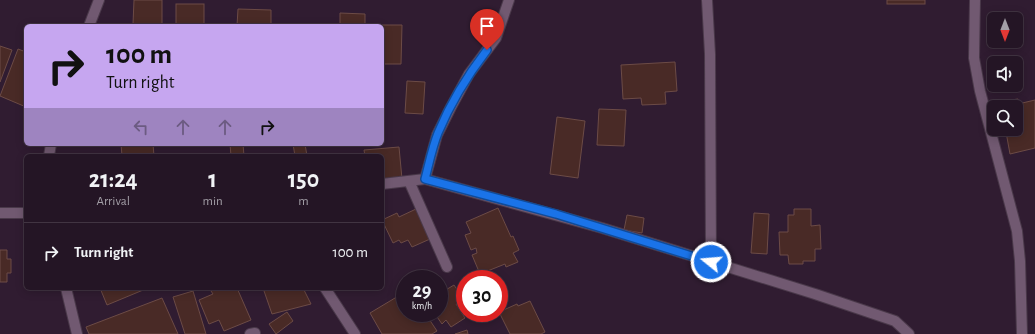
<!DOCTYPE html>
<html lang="en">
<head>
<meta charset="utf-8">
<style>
  body { margin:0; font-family:"Alegreya Sans",sans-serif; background:#2c1e2d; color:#f1f3f6; height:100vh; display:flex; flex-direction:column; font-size:15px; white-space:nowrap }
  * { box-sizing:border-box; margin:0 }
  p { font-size:13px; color:#a39fa7 }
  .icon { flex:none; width:22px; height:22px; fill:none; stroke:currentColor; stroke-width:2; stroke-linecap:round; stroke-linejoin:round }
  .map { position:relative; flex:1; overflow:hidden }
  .details { position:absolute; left:24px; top:154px; width:360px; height:136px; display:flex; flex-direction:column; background:#241525; border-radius:6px; box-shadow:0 2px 10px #0003,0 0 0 1px #413442 }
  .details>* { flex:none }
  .hud { position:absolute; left:24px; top:24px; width:360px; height:122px; border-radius:6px; box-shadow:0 2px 10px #0003,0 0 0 1px #413442; background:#c6a6f0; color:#111; overflow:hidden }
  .needle { width:26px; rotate:180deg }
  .buttons { position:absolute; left:987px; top:12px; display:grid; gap:8px }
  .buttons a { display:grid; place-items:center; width:36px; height:36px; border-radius:6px; background:#241525; box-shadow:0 2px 10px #0003,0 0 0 1px #413442; font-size:20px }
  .speed { position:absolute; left:396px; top:270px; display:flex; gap:8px; font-size:20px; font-weight:700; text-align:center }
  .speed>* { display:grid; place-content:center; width:52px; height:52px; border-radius:50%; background:#241525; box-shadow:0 2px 10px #0003,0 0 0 1px #413442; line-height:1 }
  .speed small { font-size:10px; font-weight:400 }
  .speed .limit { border:6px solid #d22; background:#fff; color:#111 }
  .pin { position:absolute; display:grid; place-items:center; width:34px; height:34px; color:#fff; margin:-41px -17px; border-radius:50% 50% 50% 0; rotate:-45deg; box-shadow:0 0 4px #0007 }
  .pin .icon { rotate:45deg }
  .me { position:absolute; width:44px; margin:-22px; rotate:287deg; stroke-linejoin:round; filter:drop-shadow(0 0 3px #0008) }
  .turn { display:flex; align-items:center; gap:14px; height:84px; padding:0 16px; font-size:18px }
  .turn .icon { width:52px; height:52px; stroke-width:2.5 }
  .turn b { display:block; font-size:28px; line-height:34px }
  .lanes { display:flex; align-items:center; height:38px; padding:0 16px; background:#0003; justify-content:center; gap:20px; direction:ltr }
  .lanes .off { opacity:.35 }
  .eta { display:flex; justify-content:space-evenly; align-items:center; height:68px; text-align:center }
  .eta b { font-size:24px; font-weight:700; line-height:28px }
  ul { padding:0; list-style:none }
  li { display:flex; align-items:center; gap:12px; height:60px; padding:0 16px; border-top:1px solid #413442 }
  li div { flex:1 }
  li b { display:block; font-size:15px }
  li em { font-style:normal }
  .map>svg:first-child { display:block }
  .building { fill:#492a26; stroke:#6c4b46 }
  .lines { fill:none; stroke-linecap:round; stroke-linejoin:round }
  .minor-casing { stroke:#4a394a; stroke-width:12 }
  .minor { stroke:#715971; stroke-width:10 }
  .route-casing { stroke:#114b97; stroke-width:10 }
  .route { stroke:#1a73e8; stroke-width:7 }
</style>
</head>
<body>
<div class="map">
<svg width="1035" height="334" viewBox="0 0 1035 334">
  <rect width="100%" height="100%" fill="#301c31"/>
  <!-- building -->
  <g class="building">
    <polygon points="134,0 162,0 162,25 133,24"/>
    <rect x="887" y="0" width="38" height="4"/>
    <rect x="176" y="4" width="28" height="22"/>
    <polygon points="238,9 271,10 271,26 237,26"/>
    <polygon points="340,13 365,14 365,26 340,26"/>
    <polygon points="376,25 402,25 401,64 382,64 382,26 376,26"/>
    <polygon points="0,46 12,50 0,82"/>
    <polygon points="18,49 26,52 26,107 0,96"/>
    <polygon points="675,62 677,91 665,92 666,104 642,105 641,98 623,99 621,65"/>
    <polygon points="407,81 425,82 423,114 405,113"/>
    <polygon points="1018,99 1018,104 1035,100 1035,148 1010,154 1006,132 1011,130 1011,129 1016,129 1016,107 1005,107 1004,101"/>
    <polygon points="599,109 626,110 624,146 597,145"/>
    <polygon points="557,117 585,121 578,178 550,174"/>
    <polygon points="74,144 94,144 94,146"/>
    <polygon points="121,144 153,144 154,156 122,156"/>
    <polygon points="230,144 243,144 244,156 231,156"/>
    <polygon points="293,144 305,144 307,156 295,156"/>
    <polygon points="399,147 402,179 382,181 382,156 365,156 364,150"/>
    <polygon points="498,208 511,237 513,236 519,250 513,253 518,262 506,267 505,264 480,274 472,255 477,253 476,248 471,250 465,235 471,233 466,222"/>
    <polygon points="416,209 430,239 412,247 408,240 401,243 399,240 393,243 382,220 397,213 399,217"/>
    <polygon points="794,209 811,209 811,226 820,225 821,249 815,249 815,261 803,261 803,264 789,264 788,255 780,255 779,232 788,232 788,215 794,215"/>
    <polygon points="754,213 769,214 767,254 751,253"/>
    <polygon points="627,215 644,218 642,233 624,230"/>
    <polygon points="0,250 7,250 7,259 11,259 11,273 7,273 7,282 0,282"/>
    <polygon points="454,285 464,300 456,304 465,318 451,327 446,320 442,324 435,314 431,317 428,313 439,313 439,294"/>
    <polygon points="100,288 148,288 107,305"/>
    <polygon points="217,288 237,288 251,320 224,331 219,320 209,324 199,300 213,294 211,291"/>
    <polygon points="263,288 303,288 311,304 272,314"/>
    <polygon points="193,291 206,334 185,334 173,297"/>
    <polygon points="405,292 405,313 425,313 437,331 432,334 382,334 370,313"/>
    <polygon points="162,298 178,334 89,334 86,327"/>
    <polygon points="530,301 545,332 541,334 510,334 499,312 517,304 518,306"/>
    <polygon points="287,312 293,321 276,334 269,324"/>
    <polygon points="467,330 468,334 455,334"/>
  </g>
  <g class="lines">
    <!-- minor casing -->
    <g class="minor-casing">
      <g id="minor">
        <polyline points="707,0 710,54 711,262"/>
        <polyline points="975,0 974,58 980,91 1017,231 1020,261 1022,334"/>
        <polyline points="89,26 99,0"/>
        <polyline points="49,156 51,144"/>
        <polyline points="425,179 602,228 815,294 895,321 909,334"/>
        <polyline points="409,181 447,267"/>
        <polyline points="382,184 425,179 437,135 451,107 469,74 496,38 509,0"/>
        <polyline points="0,213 26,213"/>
        <polyline points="66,288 77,334"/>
        <polyline points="325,288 355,334"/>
        <polyline points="250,334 255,333"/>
      </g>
    </g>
    <!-- minor -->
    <use href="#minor" class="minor"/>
  </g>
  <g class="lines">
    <!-- route casing -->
    <g class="route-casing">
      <path id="route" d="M487,50C467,76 450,104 438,133C432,148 429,164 425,179L556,214L711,262"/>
    </g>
    <!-- route -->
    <use href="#route" class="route"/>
  </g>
</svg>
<div class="buttons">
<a><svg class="needle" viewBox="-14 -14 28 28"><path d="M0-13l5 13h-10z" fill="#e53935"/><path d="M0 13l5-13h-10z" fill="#a39fa7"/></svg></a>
<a><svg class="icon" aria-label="sound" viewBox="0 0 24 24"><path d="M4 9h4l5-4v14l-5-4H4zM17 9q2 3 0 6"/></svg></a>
<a><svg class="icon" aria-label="search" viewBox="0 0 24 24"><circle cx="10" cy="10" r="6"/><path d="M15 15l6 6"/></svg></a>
</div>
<div class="speed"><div>29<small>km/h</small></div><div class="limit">30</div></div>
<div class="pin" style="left:487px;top:50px;background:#d93025"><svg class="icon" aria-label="arrive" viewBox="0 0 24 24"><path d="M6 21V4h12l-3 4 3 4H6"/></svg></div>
<svg class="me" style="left:711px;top:262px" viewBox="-20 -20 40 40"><circle r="17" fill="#1a73e8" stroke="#fff" stroke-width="3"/><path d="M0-11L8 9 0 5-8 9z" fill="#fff"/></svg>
<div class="hud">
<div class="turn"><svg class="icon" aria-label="right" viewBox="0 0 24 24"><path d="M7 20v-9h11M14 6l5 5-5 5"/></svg><div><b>100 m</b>Turn right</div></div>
<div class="lanes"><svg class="icon off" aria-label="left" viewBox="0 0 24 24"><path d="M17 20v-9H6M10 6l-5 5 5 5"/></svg><svg class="icon off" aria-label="ahead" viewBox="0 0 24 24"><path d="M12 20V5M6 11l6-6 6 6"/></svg><svg class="icon off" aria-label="ahead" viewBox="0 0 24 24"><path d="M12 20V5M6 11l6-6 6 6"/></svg><svg class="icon" aria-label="right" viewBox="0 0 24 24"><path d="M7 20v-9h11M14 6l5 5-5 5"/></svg></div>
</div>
<section class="details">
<div class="eta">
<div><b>21:24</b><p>Arrival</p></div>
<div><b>1</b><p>min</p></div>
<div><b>150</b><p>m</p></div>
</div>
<ul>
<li><svg class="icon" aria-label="right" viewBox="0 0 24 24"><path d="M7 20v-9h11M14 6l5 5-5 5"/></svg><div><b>Turn right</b></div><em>100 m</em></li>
</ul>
</section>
</div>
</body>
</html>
